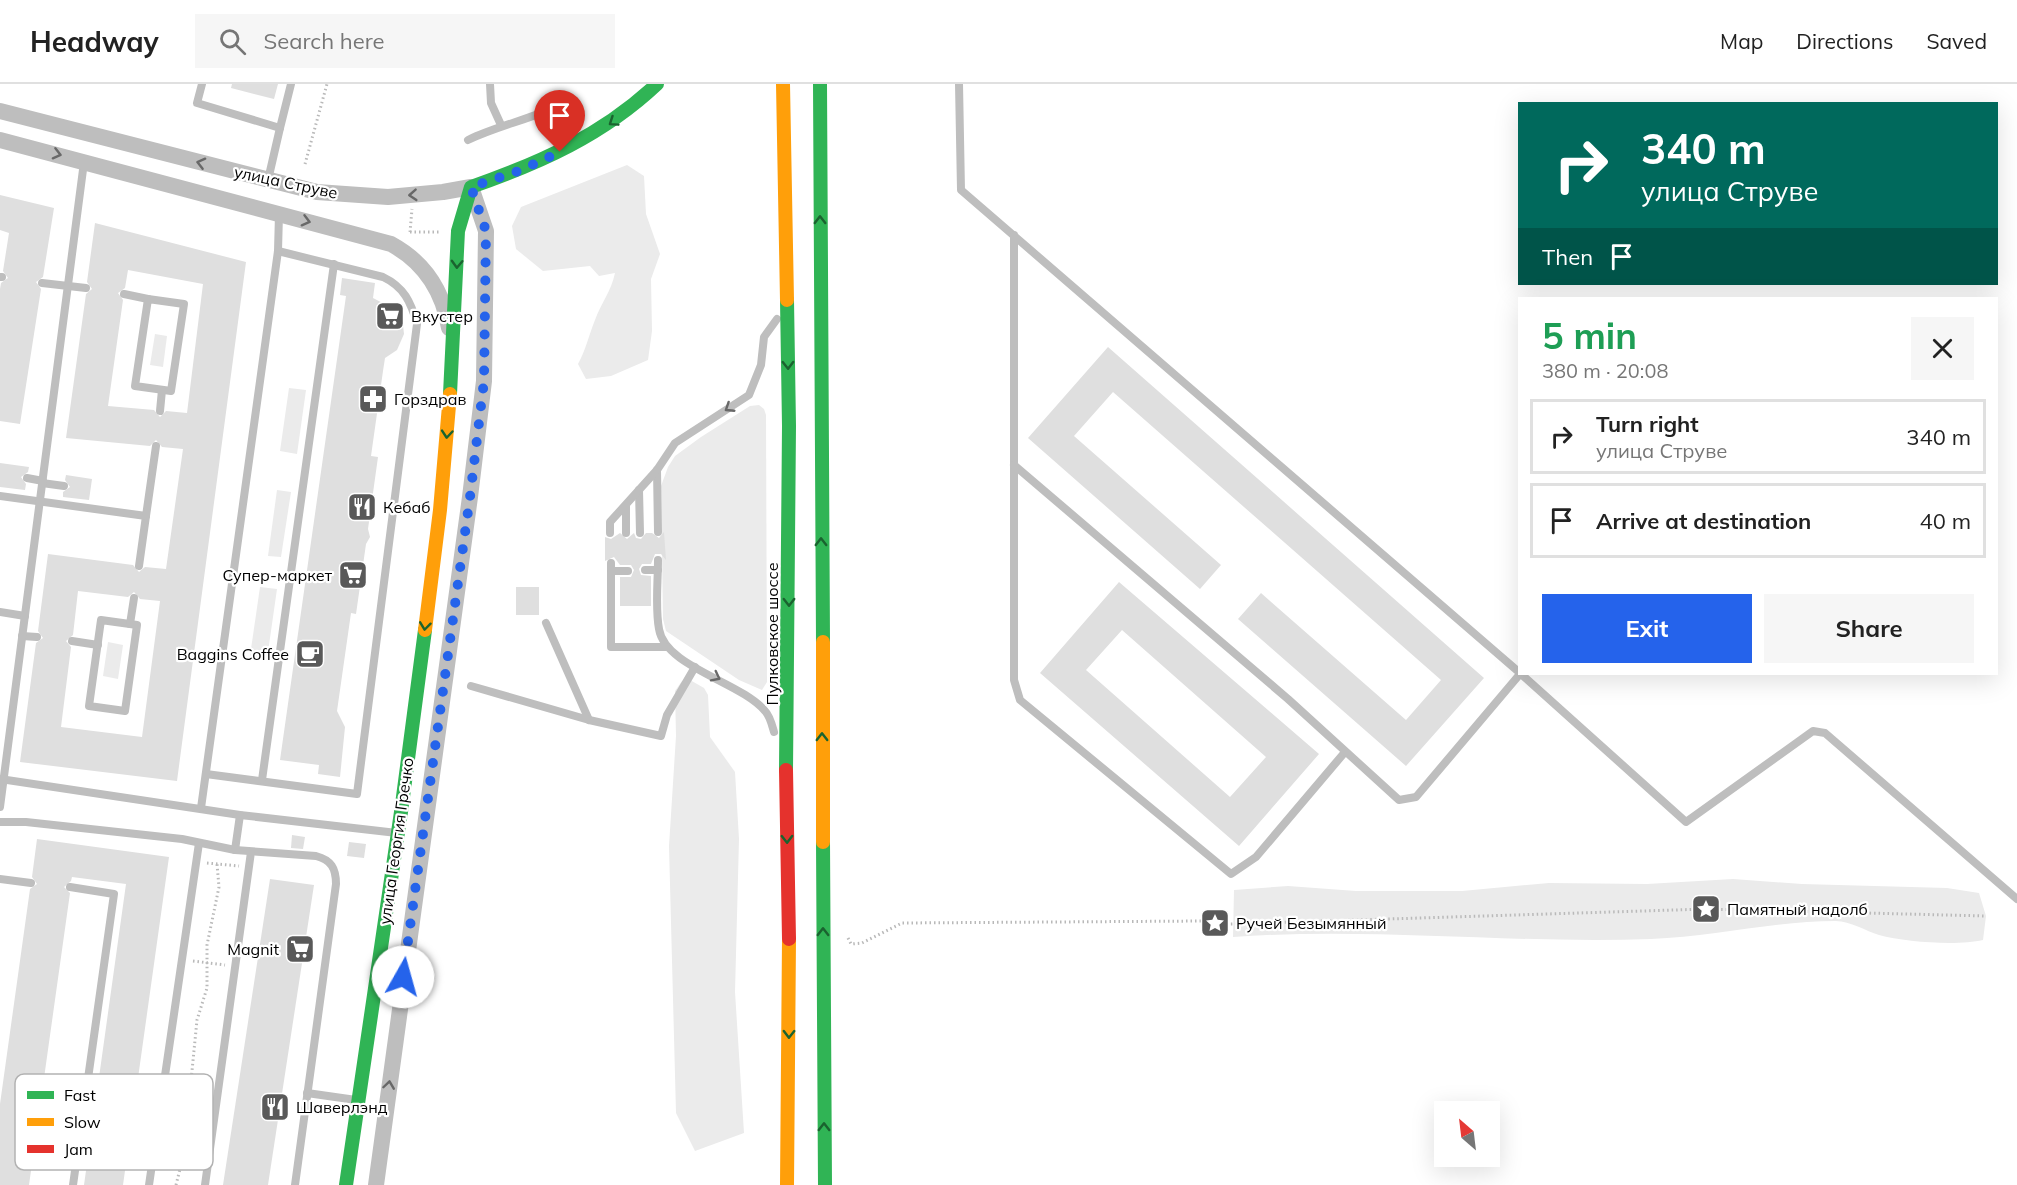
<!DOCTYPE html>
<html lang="en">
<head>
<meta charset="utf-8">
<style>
  body { margin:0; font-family:Mulish,sans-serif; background:#f6f6f6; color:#222; height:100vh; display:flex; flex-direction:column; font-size:22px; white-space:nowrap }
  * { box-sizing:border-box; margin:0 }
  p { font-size:20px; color:#767676 }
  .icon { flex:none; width:33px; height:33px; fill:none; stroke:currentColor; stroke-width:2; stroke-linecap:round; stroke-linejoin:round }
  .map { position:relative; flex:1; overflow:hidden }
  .drawer { position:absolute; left:1518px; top:213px; width:480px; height:378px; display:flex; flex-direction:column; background:#fff; border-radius:0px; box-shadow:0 6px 24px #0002 }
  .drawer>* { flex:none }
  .guide { position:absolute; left:1518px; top:18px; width:480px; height:183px; border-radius:0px; box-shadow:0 6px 24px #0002; background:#00695c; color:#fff; overflow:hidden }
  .needle { width:39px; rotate:332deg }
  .buttons { position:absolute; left:1434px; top:1017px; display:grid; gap:12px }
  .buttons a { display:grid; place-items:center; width:66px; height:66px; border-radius:0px; background:#fff; box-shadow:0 6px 24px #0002; font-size:30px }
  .pin { position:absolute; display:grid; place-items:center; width:51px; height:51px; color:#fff; margin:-62px -26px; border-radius:50% 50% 50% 0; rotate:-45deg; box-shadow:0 0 6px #0007 }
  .pin .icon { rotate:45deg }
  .me { position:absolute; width:66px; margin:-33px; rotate:7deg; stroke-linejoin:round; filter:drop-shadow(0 0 4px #0008) }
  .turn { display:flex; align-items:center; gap:21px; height:126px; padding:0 24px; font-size:27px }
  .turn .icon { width:78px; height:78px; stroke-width:2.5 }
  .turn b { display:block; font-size:42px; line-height:51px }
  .then { display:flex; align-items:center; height:57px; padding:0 24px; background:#0003; gap:12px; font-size:22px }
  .round { display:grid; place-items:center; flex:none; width:63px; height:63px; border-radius:0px; background:#f6f6f6 }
  .head { display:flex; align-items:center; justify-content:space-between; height:102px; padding:0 24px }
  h1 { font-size:36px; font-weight:700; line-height:45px; color:#1e9e55 }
  .action { display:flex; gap:12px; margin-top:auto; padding:12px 24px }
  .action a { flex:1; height:69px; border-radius:0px; background:#2563eb; color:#fff; font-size:24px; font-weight:700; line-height:69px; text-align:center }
  .action a+a { background:#f6f6f6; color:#222 }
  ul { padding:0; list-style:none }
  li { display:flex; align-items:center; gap:18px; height:75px; margin:0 12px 9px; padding:0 12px; border:3px solid #e0e0e0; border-radius:0px }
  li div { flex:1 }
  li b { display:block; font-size:22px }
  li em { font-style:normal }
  header { display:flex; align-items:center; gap:36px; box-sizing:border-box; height:84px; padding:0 30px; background:#fff; border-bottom:2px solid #e0e0e0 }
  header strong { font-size:28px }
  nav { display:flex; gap:33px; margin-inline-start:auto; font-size:21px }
  .search { width:420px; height:54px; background:#f6f6f6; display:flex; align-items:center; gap:15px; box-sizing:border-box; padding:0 21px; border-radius:0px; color:#767676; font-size:22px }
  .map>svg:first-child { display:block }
  .green { fill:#ebebeb }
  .building { fill:#dfdfdf; fill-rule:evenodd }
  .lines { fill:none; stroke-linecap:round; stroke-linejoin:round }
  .path { stroke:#b9b9b9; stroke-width:3; stroke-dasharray:1.5 3; stroke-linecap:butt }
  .lane { stroke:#bebebe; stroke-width:8 }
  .street { stroke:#bebebe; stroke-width:16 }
  .fast { stroke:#30b455; stroke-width:14 }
  .slow { stroke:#ff9f0a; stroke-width:14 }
  .jam { stroke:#e5322d; stroke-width:14 }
  .oneway { stroke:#1a632f }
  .oneway2 { stroke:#686868 }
  .route { stroke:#2563eb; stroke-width:10; stroke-dasharray:0 18 }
  .labels { text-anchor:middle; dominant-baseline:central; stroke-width:4.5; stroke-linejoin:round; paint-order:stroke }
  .street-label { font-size:16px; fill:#000; stroke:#fff }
  .poi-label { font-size:16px; fill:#000; stroke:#fff; text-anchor:start }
  .key { fill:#fff; stroke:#b2b2b2; stroke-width:1.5 }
  .key-label { font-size:16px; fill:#000 }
</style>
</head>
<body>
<header>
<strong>Headway</strong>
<div class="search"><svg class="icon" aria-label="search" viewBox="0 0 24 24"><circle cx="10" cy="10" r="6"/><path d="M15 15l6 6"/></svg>Search here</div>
<nav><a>Map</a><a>Directions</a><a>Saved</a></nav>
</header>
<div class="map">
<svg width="2017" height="1101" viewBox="0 0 2017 1101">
  <rect width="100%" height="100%" fill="#fff"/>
  <!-- green -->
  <g class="green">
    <path d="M627,81L644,92L646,130L660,170L651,195L652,247L648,276L611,292L586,295L578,280C586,265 589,251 595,236C601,219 611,208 615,189L599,192L590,182L543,187L516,165L512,142L521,123Z"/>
    <polygon points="155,250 167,252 163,283 150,281"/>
    <polygon points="289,304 306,306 297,370 280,367"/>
    <polygon points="759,321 764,325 766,331 767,598 762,606 739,596 666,547 663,535 661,402 668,383 675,372 701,353 750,322"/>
    <polygon points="277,406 291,408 281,473 268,472"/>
    <polygon points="260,503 277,505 267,575 250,572"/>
    <polygon points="108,558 123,561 118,595 103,592"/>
    <polygon points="690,596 704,604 708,611 710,653 735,688 739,755 735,908 744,1049 695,1067 676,1029 669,762 676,652 675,607 682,597"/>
    <path d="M1733,795L1802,800L1947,804L1979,809L1986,832L1983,856C1957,862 1905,858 1879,851C1866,847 1850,837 1836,837C1774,837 1713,853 1651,855C1511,860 1372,843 1233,853L1234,806L1288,802L1356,807H1462L1549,799L1647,800Z"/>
  </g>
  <!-- building -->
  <g class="building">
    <polygon points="232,0 278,0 274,15 231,4"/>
    <polygon points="0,111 54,124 43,193 36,198 41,205 20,340 0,337 0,205 1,199 8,194 3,187 9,149 0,146"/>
    <path d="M95,139L246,178L177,697L20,678L36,559L43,554L38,547L48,470L133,481L139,488L145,483L166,485L183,365L162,363L156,356L150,362L66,354L86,210L92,205L87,198ZM128,186L203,200L187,329L166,327L160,333L154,326L108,322L123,216L118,209L125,204ZM78,507L128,513L134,508L140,515L160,517L142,653L61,643L71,563L66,557L73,551Z"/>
    <polygon points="342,194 375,199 373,214 396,226 403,241 404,250 397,266 385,274 383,287 371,372 378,373 368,445 370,453 366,460 356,530 351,529 337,627 345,643 340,693 318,690 319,681 280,676 346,212 340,211"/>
    <polygon points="1108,263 1484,594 1406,682 1238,535 1261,509 1406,636 1441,596 1113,308 1074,352 1221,481 1200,505 1028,354"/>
    <polygon points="0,379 29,383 28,388 21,393 26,400 25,406 0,403"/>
    <polygon points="66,391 92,395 89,416 63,413 63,408 70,403 65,396"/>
    <polygon points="664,448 666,476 661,470 655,470 651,480 642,480 639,485 641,491 651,492 651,522 620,522 620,493 631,493 634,486 631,481 620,481 614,473 605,477 605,453 611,455 620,449 627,455 634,449 636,454 641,455 646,449 652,449 659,454"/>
    <path d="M1119,498L1319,670L1239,762L1040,589ZM1122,546L1266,673L1230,713L1086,586Z"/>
    <rect x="516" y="503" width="23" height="28"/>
    <polygon points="292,751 305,753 303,765 291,764"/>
    <polygon points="37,755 169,773 123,1101 84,1101 126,800 72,793 71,797 64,803 70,809 29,1101 0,1101 0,1020 30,805 37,800 32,793"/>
    <polygon points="349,758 366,760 364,774 347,772"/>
    <polygon points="270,795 314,801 268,1101 223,1101"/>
  </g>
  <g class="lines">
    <!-- path -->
    <g class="path">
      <polyline points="305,80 327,0"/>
      <polyline points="410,148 439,148"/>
      <polyline points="410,148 412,125"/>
      <polyline points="207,779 239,782"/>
      <polyline points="848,854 851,860 862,859 902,839 1202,837 1229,840 1706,825 1986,832"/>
      <polyline points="193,877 225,881"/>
      <polyline points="166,1060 198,1063"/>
      <polyline points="176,1101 182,1077 182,1033 191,997 197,936 207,904 207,861 219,803 217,780"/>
    </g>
    <!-- lane -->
    <g class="lane">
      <polyline points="202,0 197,19 280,44 268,96"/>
      <polyline points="490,0 491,19 501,41"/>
      <polyline points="959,0 961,106 1520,589"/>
      <polyline points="280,44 291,0"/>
      <path d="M468,56C495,43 523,37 551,25"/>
      <polyline points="1014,151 1014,596 1020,616 1231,790 1256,773 1345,668"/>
      <polyline points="0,193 2,193"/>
      <polyline points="42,199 86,204"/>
      <polyline points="124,210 148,215"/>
      <polygon points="148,215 184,220 171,307 135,302"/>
      <polyline points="160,327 162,306"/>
      <polyline points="1014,381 1288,615 1399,716 1416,713 1520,590"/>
      <polyline points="657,386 658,448"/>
      <polyline points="27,394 43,397"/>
      <polyline points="42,399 64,402"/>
      <polyline points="639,406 640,449"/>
      <polyline points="0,412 146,432 139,482"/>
      <polyline points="626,422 626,449"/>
      <polyline points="146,432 156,362"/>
      <polyline points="610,449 610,438 657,386 675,359 749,311 761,281 764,253 777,235"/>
      <path d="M658,476C658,498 655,524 659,545C665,583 741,598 765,627C770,632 772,641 774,648"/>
      <polyline points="611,479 611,563 666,563"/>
      <polyline points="645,486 658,486"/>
      <polyline points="611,487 628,487"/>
      <polyline points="0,528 25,532"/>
      <polygon points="101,536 137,541 125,627 89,622"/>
      <polyline points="546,539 589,636"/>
      <polyline points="130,540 134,514"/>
      <polyline points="22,552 37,553"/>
      <polyline points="72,557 98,561"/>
      <polyline points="1521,590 1686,738 1813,647 1825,649 2017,815"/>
      <polyline points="471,602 589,636 661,652 667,631 695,583"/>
      <path d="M206,690L357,710L417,240C411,218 404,203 383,193L278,167"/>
      <polyline points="0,695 240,731 397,749"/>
      <polyline points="262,696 334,180"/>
      <polyline points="0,723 84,78"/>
      <polyline points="201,724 278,167 279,130"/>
      <path d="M0,738H26L182,755L235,766L316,772C331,776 336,784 336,800L295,1101"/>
      <polyline points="235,766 240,731"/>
      <polyline points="0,795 31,799"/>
      <polyline points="70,803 114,810 73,1101"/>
      <polyline points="307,1009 356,1016"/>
      <polyline points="149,1101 199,759"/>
      <polyline points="205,1101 251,768"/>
    </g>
    <!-- street -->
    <g class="street">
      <polyline points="0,27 317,108 388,113 443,108 471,103 486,147 484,297 470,413 376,1101"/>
      <path d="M0,56L391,160C424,178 443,207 449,244"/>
    </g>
    <!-- fast -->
    <g class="fast">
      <polyline points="820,0 823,558"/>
      <path d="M450,310L458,147L471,103C540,79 603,51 657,0"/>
      <polyline points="786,686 789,342 787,216"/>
      <polyline points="823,758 825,1101"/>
      <polyline points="346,1101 401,728 425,546"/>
    </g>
    <!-- slow -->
    <g class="slow">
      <polyline points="783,0 787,216"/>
      <polyline points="425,546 440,426 450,310"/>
      <polyline points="823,558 823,758"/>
      <polyline points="787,1101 789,855"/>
    </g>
    <!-- jam -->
    <polyline class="jam" points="786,686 789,855"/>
  </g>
  <!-- one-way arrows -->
  <defs><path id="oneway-chevron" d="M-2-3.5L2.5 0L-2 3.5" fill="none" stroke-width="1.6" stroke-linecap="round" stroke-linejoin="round" transform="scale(1.5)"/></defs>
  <g class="oneway">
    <use href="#oneway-chevron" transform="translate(613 38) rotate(146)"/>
    <use href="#oneway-chevron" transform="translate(820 136) rotate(-90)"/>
    <use href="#oneway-chevron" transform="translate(457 180) rotate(92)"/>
    <use href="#oneway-chevron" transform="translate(788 281) rotate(89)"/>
    <use href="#oneway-chevron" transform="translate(447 350) rotate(95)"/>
    <use href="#oneway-chevron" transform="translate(821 458) rotate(-90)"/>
    <use href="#oneway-chevron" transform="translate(789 518) rotate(90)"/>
    <use href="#oneway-chevron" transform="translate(425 542) rotate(97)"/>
    <use href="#oneway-chevron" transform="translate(822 653) rotate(-90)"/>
    <use href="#oneway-chevron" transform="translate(787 755) rotate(89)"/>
    <use href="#oneway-chevron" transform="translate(823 848) rotate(-90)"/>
    <use href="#oneway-chevron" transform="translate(789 950) rotate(91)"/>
    <use href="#oneway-chevron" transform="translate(824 1043) rotate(-90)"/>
  </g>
  <g class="oneway2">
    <use href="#oneway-chevron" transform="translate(57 70) rotate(14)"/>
    <use href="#oneway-chevron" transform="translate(201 79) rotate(-166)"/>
    <use href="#oneway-chevron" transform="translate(413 111) rotate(176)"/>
    <use href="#oneway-chevron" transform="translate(306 137) rotate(15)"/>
    <use href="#oneway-chevron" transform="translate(729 324) rotate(147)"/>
    <use href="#oneway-chevron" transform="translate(716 593) rotate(27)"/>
    <use href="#oneway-chevron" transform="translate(389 1001) rotate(-82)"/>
  </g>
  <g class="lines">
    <!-- route -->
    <polyline class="route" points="403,893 470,413 484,297 486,147 471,103 519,87 560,68"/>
  </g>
  <!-- icons -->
  <defs>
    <g id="supermarket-square" transform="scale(1.5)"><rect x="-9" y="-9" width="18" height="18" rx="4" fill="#595959" stroke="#fff"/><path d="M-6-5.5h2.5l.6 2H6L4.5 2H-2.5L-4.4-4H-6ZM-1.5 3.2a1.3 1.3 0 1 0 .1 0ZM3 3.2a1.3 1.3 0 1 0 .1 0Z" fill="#fff"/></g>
    <g id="pharmacy-square" transform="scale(1.5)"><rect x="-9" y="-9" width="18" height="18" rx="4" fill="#595959" stroke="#fff"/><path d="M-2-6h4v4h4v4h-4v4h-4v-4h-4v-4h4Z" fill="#fff"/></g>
    <g id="restaurant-square" transform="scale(1.5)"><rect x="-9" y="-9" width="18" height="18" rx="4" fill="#595959" stroke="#fff"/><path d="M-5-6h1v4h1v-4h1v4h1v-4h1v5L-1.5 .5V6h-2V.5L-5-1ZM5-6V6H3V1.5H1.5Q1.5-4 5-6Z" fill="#fff"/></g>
    <g id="cafe-square" transform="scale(1.5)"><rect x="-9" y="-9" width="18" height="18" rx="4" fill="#595959" stroke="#fff"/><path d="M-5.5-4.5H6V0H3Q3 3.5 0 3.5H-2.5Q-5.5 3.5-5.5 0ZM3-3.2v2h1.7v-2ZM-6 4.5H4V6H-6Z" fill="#fff"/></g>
    <g id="sight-square" transform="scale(1.5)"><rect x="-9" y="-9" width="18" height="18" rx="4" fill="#595959" stroke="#fff"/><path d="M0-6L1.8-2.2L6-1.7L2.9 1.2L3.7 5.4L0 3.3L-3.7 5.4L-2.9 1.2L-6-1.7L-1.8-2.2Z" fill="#fff"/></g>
  </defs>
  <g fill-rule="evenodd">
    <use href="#supermarket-square" x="390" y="232"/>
    <use href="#pharmacy-square" x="373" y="315"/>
    <use href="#restaurant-square" x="362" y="423"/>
    <use href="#supermarket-square" x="353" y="491"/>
    <use href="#cafe-square" x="310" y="570"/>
    <use href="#sight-square" x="1706" y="825"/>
    <use href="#sight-square" x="1215" y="839"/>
    <use href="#supermarket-square" x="300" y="865"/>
    <use href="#restaurant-square" x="275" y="1023"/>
  </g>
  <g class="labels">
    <!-- street labels -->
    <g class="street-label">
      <text transform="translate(286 98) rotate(12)">улица Струве</text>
      <text transform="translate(772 550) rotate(-90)">Пулковское шоссе</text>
      <text transform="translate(396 757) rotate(-82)">улица Георгия Гречко</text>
    </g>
    <!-- poi labels -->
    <g class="poi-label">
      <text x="411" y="232">Вкустер</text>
      <text x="394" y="315">Горздрав</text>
      <text x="383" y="423">Кебаб</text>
      <text x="332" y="491" text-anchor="end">Супер-маркет</text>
      <text x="289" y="570" text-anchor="end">Baggins Coffee</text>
      <text x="1727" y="825">Памятный надолб</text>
      <text x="1236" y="839">Ручей Безымянный</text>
      <text x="279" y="865" text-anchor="end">Magnit</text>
      <text x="296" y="1023">Шаверлэнд</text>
    </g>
  </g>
  <!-- legend -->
  <rect x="15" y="990" width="198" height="96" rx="9" class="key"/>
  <rect x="27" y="1007" width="27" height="8" fill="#30b455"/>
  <rect x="27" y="1034" width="27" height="8" fill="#ff9f0a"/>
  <rect x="27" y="1061" width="27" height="8" fill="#e5322d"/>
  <g class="key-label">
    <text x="64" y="1017">Fast</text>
    <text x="64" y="1044">Slow</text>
    <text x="64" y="1071">Jam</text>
  </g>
</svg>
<div class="buttons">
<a><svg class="needle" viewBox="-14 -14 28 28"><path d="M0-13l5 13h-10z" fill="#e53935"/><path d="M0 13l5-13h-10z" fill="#767676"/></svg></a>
</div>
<div class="pin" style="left:560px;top:68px;background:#d93025"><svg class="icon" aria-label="arrive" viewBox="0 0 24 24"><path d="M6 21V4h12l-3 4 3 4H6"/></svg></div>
<svg class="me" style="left:403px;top:893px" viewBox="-20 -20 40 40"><circle r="19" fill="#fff"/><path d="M0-13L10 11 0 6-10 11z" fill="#2563eb"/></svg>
<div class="guide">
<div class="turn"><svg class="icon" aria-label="right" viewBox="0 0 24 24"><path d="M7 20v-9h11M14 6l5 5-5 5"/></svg><div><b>340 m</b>улица Струве</div></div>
<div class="then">Then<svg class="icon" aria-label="arrive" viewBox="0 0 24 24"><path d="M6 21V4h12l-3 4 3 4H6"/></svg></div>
</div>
<section class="drawer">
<div class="head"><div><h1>5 min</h1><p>380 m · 20:08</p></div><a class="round"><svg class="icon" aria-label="close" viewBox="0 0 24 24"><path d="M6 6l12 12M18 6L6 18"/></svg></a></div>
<ul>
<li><svg class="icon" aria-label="right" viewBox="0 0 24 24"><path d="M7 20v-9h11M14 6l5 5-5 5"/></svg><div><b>Turn right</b><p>улица Струве</p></div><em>340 m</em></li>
<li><svg class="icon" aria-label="arrive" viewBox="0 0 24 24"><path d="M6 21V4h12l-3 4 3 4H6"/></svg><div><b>Arrive at destination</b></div><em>40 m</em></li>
</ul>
<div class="action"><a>Exit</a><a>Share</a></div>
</section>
</div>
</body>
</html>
